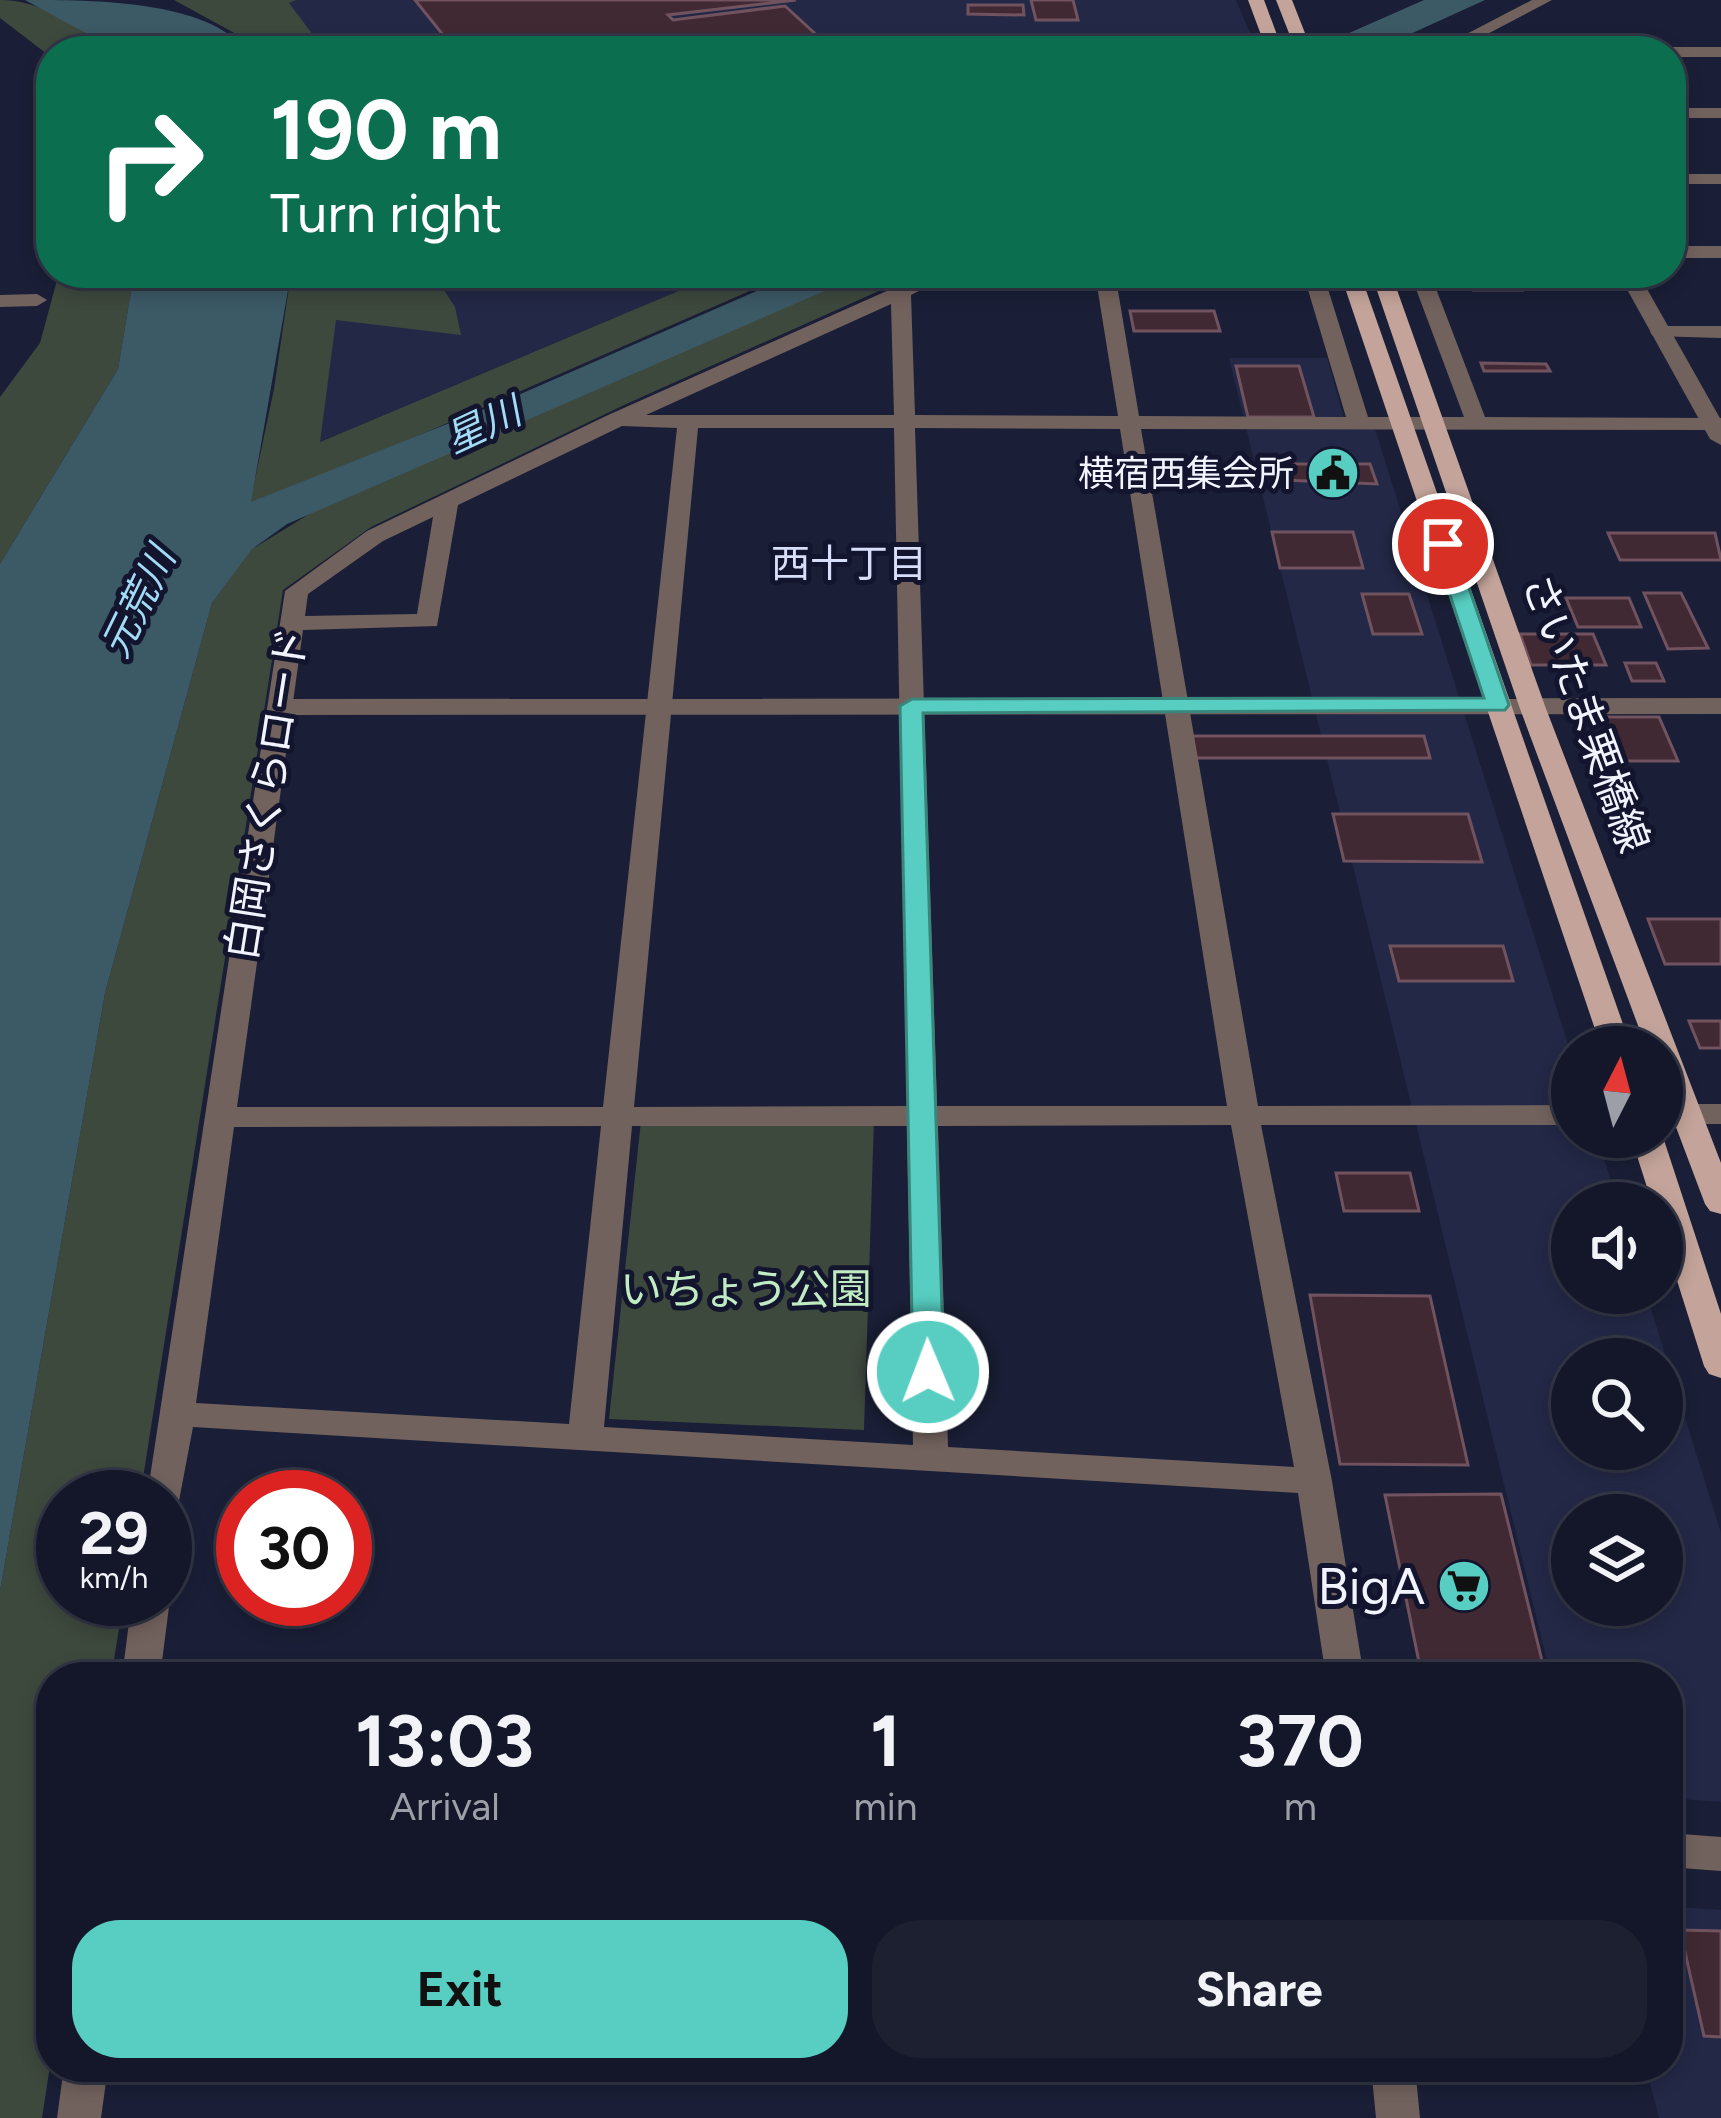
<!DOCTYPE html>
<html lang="en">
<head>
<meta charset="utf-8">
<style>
  body { margin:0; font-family:Figtree,"Noto Sans JP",sans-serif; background:#1d2031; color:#f1f3f6; height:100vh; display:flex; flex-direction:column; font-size:45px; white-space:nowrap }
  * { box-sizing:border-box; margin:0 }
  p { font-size:39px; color:#9d9fa8 }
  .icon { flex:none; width:66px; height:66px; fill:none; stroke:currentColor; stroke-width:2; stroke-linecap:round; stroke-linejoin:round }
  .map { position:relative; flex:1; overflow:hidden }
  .sheet { position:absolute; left:36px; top:1662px; width:1647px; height:420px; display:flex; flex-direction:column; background:#141729; border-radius:48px; box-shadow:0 6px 18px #0003,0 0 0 3px #333646 }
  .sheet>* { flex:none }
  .guide { position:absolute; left:36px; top:36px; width:1650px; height:252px; border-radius:48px; box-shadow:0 6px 18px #0003,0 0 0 3px #333646; background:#0b6e4f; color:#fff; overflow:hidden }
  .needle { width:78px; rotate:6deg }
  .tools { position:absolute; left:1551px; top:1026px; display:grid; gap:24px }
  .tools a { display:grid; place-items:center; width:132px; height:132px; border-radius:50%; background:#141729; box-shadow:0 6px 18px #0003,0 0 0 3px #333646; font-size:60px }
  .speed { position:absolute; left:36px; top:1470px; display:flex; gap:24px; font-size:60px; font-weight:700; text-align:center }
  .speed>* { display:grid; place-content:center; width:156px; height:156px; border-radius:50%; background:#141729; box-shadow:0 6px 18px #0003,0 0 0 3px #333646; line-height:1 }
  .speed small { font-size:30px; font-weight:400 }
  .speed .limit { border:18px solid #d22; background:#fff; color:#111 }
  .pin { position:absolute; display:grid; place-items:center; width:102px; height:102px; color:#fff; margin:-51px; border:6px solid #fff; border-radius:50%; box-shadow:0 3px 12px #0007 }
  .me { position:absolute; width:132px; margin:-66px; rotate:359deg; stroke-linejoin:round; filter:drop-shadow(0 0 9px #0008) }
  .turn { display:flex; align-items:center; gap:42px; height:252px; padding:0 36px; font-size:54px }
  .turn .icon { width:156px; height:156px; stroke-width:2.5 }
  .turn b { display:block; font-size:84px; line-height:102px }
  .eta { display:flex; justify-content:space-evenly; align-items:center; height:204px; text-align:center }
  .eta b { font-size:72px; font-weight:700; line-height:84px }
  .cta { display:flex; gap:24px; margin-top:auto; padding:24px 36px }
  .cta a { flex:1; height:138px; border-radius:48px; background:#57cec1; color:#111; font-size:48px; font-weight:700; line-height:138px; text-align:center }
  .cta a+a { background:#1d2031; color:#f1f3f6 }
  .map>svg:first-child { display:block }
  .built { fill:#232846; fill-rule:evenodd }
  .green { fill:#3e493e }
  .water { fill:#3c5966 }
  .building { fill:#412933; stroke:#71525f; stroke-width:3 }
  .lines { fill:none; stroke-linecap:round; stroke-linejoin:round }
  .minor { fill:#72625e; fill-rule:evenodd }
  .tertiary { fill:#72625e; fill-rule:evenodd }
  .primary { fill:#c4a49a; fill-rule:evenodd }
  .route { fill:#57cec1; stroke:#39867d; stroke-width:3 }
  .labels { text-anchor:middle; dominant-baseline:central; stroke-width:10; stroke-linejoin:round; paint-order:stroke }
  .far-poi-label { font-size:36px; fill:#f1f4fe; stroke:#12152d; text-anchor:end }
  .far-water-label { font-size:39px; font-style:italic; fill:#a1dbf6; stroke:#12152d }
  .far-neighbourhood-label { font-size:39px; fill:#d8def9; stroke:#12152d }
  .street-label { font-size:42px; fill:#f1f4fe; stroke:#12152d }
  .park-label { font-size:42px; fill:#c1ebc2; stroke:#12152d }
  .near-poi-label { font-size:51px; fill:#f1f4fe; stroke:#12152d; text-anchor:end }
</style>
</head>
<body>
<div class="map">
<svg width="1721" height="2118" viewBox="0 0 1721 2118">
  <rect width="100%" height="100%" fill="#1a1f37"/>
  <!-- built -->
  <g class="built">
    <polygon points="240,0 1236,0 1256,47 304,51"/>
    <polygon points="342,273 721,273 319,442"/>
    <path d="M1229,358H1327L1347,429H1375L1572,1057V1137H1597L1618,1203H1572V1293H1646L1721,1533V1802L1668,1798V1677H1551ZM1572,1359H1662V1449H1572ZM1572,1515H1662V1605H1572Z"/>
    <polygon points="1668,1906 1721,1910 1721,2118 1659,2118 1646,2067 1668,2067"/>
  </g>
  <!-- green -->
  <g class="green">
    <path d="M0,0C40,0 78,24 107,51H51V57L0,18Z"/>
    <polygon points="174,0 296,0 289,3 325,51 247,51 238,35"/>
    <polygon points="59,273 134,273 118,369 0,564 0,397 40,343"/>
    <polygon points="291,273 433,273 455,307 461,335 336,320 320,442 721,273 791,273 374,455 250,503 274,389"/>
    <polygon points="859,273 919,273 624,405 371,527 283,590 140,1497 63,1497 63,1599 124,1599 111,1677 51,1677 51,2059 42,2118 0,2118 0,1591 105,993 212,603 249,551 316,510"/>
    <polygon points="874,1119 864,1430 609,1419 641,1121"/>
  </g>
  <!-- water -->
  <g class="water">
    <path d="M25,0C94,0 207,0 247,51H107L91,36Z"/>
    <polygon points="1424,0 1485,0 1373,51 1325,51 1322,45"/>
    <polygon points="134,273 291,273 251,502 500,403 798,273 866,273 287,524 251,550 212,603 105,993 0,1591 0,564 118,369"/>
  </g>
  <!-- building -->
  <g class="building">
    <polygon points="415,0 796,0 668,15 673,20 785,6 834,51 456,51"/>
    <polygon points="1031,0 1073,0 1078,20 1036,20"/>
    <polygon points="968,5 1023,5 1024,15 968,14"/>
    <polygon points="1130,35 1136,46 1101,47 1096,37"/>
    <polygon points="1468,281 1518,281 1522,290 1473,290"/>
    <polygon points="1130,311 1214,311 1220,331 1134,331"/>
    <polygon points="1481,363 1546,364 1550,371 1484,371"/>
    <polygon points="1236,366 1299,366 1314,417 1248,417"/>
    <polygon points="1279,464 1370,464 1377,484 1283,480"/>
    <polygon points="1272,532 1353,532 1363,568 1280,568"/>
    <polygon points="1608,533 1715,533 1721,560 1620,560"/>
    <polygon points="1644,593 1681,593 1708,648 1668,649"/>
    <polygon points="1362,594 1409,594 1422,634 1373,634"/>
    <polygon points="1566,598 1629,598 1641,627 1578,627"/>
    <polygon points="1520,634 1593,634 1606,665 1531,665"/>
    <polygon points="1625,663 1656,663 1664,681 1632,681"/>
    <polygon points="1604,717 1659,717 1678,761 1621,761"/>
    <polygon points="1191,736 1424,736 1430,758 1195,758"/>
    <polygon points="1333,814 1468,814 1482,862 1344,861"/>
    <polygon points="1648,919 1721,919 1721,964 1665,964"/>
    <polygon points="1390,946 1503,946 1513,981 1399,981"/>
    <polygon points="1689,1021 1721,1021 1721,1048 1700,1048"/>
    <polygon points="1336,1173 1410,1173 1419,1211 1344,1211"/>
    <polygon points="1310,1295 1430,1296 1468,1465 1340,1464"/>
    <polygon points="1501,1494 1546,1677 1422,1677 1385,1495"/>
    <polygon points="1680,1930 1721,1931 1721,2037 1704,2036"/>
  </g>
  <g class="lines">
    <!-- minor -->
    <g class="minor">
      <polygon points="1532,0 1552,0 1455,51 1434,51"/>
      <polygon points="1671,47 1721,47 1721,57 1671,57 1671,51 1663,51"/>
      <rect x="1671" y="108" width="50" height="10"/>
      <rect x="1671" y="246" width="50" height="12"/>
      <path d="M927,273H953L911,295L915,415L1118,416L1095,273H1115L1139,416L1346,417L1303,273H1323L1368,417H1464L1410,273H1430L1485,417L1721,418V430L1141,429L1258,1106L1572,1105V1125H1261L1332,1481L1364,1677H1326L1298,1493L193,1427L178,1506L165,1510V1497H147L285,591L367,531L606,416ZM891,304L894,415H646ZM622,426L677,428L603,1107H237L303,630L437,626L458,505ZM698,428H894L907,1106L634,1107ZM915,428L1120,429L1227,1106H937ZM433,517L417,614L305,616L308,594L383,541ZM1231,1125L1294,1467L948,1447L938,1126ZM601,1126L569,1424L196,1403L234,1127ZM632,1126H907L913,1445L604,1427Z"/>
      <polygon points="0,295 37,294 47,300 37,306 0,307"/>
      <polygon points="1660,326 1721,326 1721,338 1653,336 1650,332"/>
      <rect x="1662" y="1104" width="59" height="20"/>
      <polygon points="165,1590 170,1599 160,1677 122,1677 132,1599 165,1599"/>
      <polygon points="64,2067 108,2067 101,2118 57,2118"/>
    </g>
    <!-- tertiary -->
    <g class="tertiary">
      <rect x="1671" y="174" width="50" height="10"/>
      <polygon points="1618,273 1638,273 1721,420 1721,445 1710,439"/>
      <polygon points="1721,698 1721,714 280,715 267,707 280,699"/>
      <polygon points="1668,1833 1721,1837 1721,1871 1668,1867"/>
      <polygon points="1371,2067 1415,2067 1420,2118 1376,2118"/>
    </g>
    <!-- primary -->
    <g class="primary">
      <polygon points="1248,0 1264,0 1283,51 1267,51"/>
      <polygon points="1276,0 1292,0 1312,51 1296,51"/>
      <polygon points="1340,273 1360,273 1631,1047 1601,1047"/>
      <polygon points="1371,273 1391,273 1545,706 1721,1163 1721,1214 1710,1211 1705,1204 1662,1090 1662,1047 1646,1047 1519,706"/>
      <polygon points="1631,1137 1663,1137 1721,1314 1721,1378 1709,1374 1704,1366 1662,1233 1662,1203 1652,1203"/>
    </g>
  </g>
  <!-- route -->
  <polygon class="route" points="1443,538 1454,544 1509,705 1505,710 923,713 944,1372 940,1380 917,1380 913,1372 900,706 912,699 1484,698 1433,544"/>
  <!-- icons -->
  <defs>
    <g id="civic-disc" transform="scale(2.7)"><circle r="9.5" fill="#57cec1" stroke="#12152d"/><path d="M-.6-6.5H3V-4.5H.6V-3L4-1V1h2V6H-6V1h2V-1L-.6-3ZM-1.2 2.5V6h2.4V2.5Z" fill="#111"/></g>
    <g id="supermarket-disc" transform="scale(2.7)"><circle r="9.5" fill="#57cec1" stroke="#12152d"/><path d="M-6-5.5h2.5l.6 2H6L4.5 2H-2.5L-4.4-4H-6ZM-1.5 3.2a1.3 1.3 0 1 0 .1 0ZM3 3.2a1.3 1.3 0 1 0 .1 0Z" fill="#111"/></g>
  </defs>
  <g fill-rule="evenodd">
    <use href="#civic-disc" x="1333" y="473"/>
    <use href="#supermarket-disc" x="1464" y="1586"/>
  </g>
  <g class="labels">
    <!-- far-poi labels -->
    <g class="far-poi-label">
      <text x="1294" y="473">横宿西集会所</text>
    </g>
    <!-- far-water labels -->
    <g class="far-water-label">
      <text transform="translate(483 425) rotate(-25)">星川</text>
      <text transform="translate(138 602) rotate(-64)">元荒川</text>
    </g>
    <!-- far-neighbourhood labels -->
    <g class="far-neighbourhood-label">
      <text x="849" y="563">西十丁目</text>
    </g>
    <!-- street labels -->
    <g class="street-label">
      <text transform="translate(1586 713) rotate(70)">さいたま栗橋線</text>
      <text transform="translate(267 794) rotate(-81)">白岡さくらロード</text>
    </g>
    <!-- park labels -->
    <g class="park-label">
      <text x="746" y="1289">いちょう公園</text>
    </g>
    <!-- near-poi labels -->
    <g class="near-poi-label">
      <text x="1425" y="1586">BigA</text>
    </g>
  </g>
</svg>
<div class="tools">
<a><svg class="needle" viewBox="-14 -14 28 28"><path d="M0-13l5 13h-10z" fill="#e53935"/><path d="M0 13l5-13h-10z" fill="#9d9fa8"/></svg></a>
<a><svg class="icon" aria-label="sound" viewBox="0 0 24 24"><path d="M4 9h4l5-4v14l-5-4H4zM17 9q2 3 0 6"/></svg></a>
<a><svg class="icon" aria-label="search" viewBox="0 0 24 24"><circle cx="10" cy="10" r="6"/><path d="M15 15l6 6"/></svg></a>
<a><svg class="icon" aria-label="layers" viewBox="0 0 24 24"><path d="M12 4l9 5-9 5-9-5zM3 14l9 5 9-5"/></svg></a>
</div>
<div class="speed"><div>29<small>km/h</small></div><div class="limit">30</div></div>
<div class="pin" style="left:1443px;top:544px;background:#d93025"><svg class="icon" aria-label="arrive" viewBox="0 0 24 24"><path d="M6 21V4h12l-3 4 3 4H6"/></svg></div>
<svg class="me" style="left:928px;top:1372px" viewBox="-20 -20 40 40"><circle r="17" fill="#57cec1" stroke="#fff" stroke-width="3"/><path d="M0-11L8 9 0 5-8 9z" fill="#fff"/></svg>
<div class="guide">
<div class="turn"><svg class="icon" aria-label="right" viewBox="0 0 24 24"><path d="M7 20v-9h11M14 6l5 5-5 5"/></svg><div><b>190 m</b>Turn right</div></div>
</div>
<section class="sheet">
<div class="eta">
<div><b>13:03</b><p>Arrival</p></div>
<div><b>1</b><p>min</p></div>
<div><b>370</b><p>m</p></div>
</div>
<div class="cta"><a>Exit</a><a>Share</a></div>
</section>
</div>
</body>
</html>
